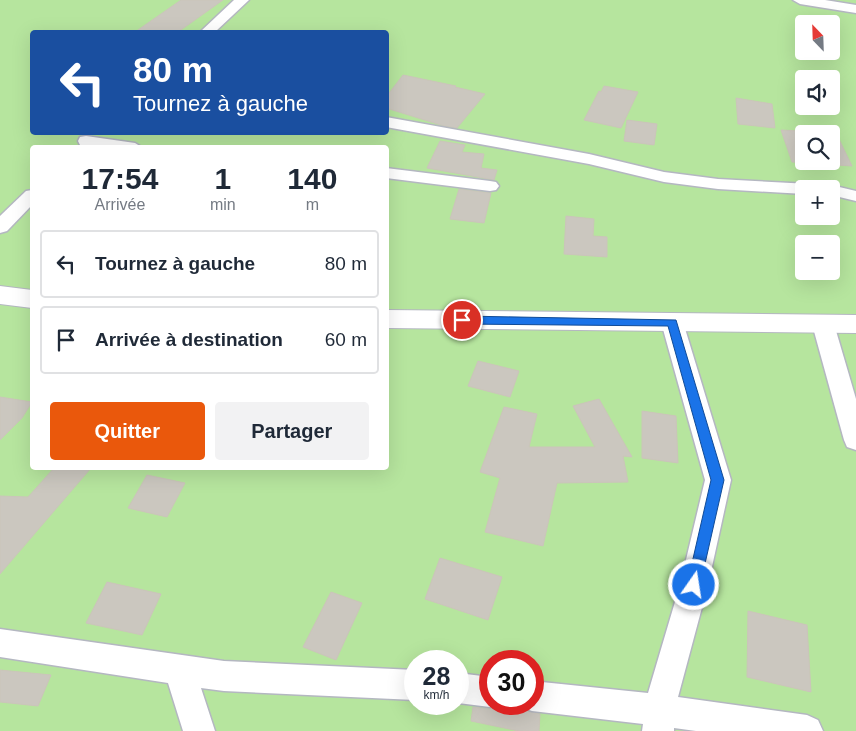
<!DOCTYPE html>
<html lang="fr">
<head>
<meta charset="utf-8">
<style>
  body { margin:0; font-family:Helvetica,sans-serif; background:#f2f2f3; color:#1f2937; height:100vh; display:flex; flex-direction:column; font-size:19px; white-space:nowrap }
  * { box-sizing:border-box; margin:0 }
  p { font-size:16px; color:#747a83 }
  .icon { flex:none; width:28px; height:28px; fill:none; stroke:currentColor; stroke-width:2; stroke-linecap:round; stroke-linejoin:round }
  .map { position:relative; flex:1; overflow:hidden }
  .drawer { position:absolute; left:30px; top:145px; width:359px; height:325px; display:flex; flex-direction:column; background:#fff; border-radius:5px; box-shadow:0 5px 20px #0002 }
  .drawer>* { flex:none }
  .guide { position:absolute; left:30px; top:30px; width:359px; height:105px; border-radius:5px; box-shadow:0 5px 20px #0002; background:#1a4fa0; color:#fff; overflow:hidden }
  .needle { width:32px; rotate:337deg }
  .buttons { position:absolute; left:795px; top:15px; display:grid; gap:10px }
  .buttons a { display:grid; place-items:center; width:45px; height:45px; border-radius:5px; background:#fff; box-shadow:0 5px 20px #0002; font-size:25px }
  .speed { position:absolute; left:404px; top:650px; display:flex; gap:10px; font-size:25px; font-weight:700; text-align:center }
  .speed>* { display:grid; place-content:center; width:65px; height:65px; border-radius:50%; background:#fff; box-shadow:0 5px 20px #0002; line-height:1 }
  .speed small { font-size:12px; font-weight:400 }
  .speed .limit { border:8px solid #d22; background:#fff; color:#111 }
  .pin { position:absolute; display:grid; place-items:center; width:42px; height:42px; color:#fff; margin:-21px; border:2px solid #fff; border-radius:50%; box-shadow:0 1px 5px #0007 }
  .me { position:absolute; width:55px; margin:-28px; rotate:13deg; stroke-linejoin:round; filter:drop-shadow(0 0 4px #0008) }
  .turn { display:flex; align-items:center; gap:18px; height:105px; padding:0 20px; font-size:22px }
  .turn .icon { width:65px; height:65px; stroke-width:2.5 }
  .turn b { display:block; font-size:35px; line-height:42px }
  .eta { display:flex; justify-content:space-evenly; align-items:center; height:85px; text-align:center }
  .eta b { font-size:30px; font-weight:800; line-height:35px }
  .primary-button { display:flex; gap:10px; margin-top:auto; padding:10px 20px }
  .primary-button a { flex:1; height:58px; border-radius:5px; background:#ea580c; color:#fff; font-size:20px; font-weight:800; line-height:58px; text-align:center }
  .primary-button a+a { background:#f2f2f3; color:#1f2937 }
  ul { padding:0; list-style:none }
  li { display:flex; align-items:center; gap:15px; height:68px; margin:0 10px 8px; padding:0 10px; border:2px solid #e0e1e3; border-radius:5px }
  li div { flex:1 }
  li b { display:block; font-size:19px }
  li em { font-style:normal }
  .map>svg:first-child { display:block }
  .green { fill:#b6e59e; fill-rule:evenodd }
  .building { fill:#cbc7bf; stroke:#cbc5ba; fill-rule:evenodd }
  .lines { fill:none; stroke-linecap:round; stroke-linejoin:round }
  .street-casing { stroke:#b4b7c1; stroke-width:3 }
  .secondary-casing { stroke:#b4b7c1; stroke-width:2 }
  .street { fill:#fff; fill-rule:evenodd }
  .secondary { fill:#fff; fill-rule:evenodd }
  .route { fill:#1a73e8; stroke:#114b97 }
</style>
</head>
<body>
<div class="map">
<svg width="856" height="731" viewBox="0 0 856 731">
  <rect width="100%" height="100%" fill="#efe9e1"/>
  <!-- green -->
  <path class="green" d="M0,0H856V731H0ZM804,24H831V51H804ZM32,32H386V132H32ZM804,79H831V106H804ZM804,134H831V161H804ZM32,148H386V468H32ZM804,189H831V216H804ZM804,244H831V271H804ZM415,661H458V704H415ZM490,661H532V704H490Z"/>
  <!-- building -->
  <g class="building">
    <polygon points="181,0 223,0 178,32 135,32"/>
    <polygon points="403,75 456,86 455,87 485,94 457,128 444,126 386,108 386,97"/>
    <polygon points="604,86 638,92 621,128 584,120 599,91 601,92"/>
    <polygon points="736,98 772,104 775,128 738,124"/>
    <polygon points="627,120 657,124 654,145 624,141"/>
    <path d="M781,130L836,133L852,166L792,162ZM804,134H831V161H804Z"/>
    <polygon points="440,141 465,145 462,152 484,154 481,168 497,170 494,180 427,168"/>
    <polygon points="459,189 491,193 484,223 450,219"/>
    <polygon points="566,216 594,219 593,236 607,237 607,257 564,254"/>
    <polygon points="478,361 519,371 510,397 468,386"/>
    <polygon points="0,397 32,402 22,418 0,440"/>
    <polygon points="599,399 632,457 623,456 628,482 557,483 543,546 485,532 500,478 480,472 504,407 537,414 529,447 595,447 573,406"/>
    <polygon points="642,411 676,416 678,463 642,458"/>
    <polygon points="54,468 91,468 0,574 0,496 28,497"/>
    <polygon points="147,475 185,483 167,517 128,508"/>
    <polygon points="440,558 502,577 488,620 425,599"/>
    <polygon points="107,582 161,594 142,635 86,623"/>
    <polygon points="331,592 362,603 336,660 303,647"/>
    <polygon points="748,611 807,625 811,692 747,677"/>
    <polygon points="0,670 51,675 38,706 0,702"/>
    <polygon points="501,704 540,714 539,731 519,731 471,721 473,707 491,709"/>
  </g>
  <g class="lines">
    <!-- street casing -->
    <g class="street-casing">
      <g id="street">
        <polygon points="234,0 249,0 215,32 200,32"/>
        <polygon points="793,0 825,0 856,5 856,13 800,4"/>
        <polygon points="386,117 589,154 664,172 718,179 810,184 816,185 819,189 804,189 804,194 718,189 664,182 589,164 386,127"/>
        <polygon points="86,136 135,143 143,148 96,148 80,145 78,141 80,137"/>
        <polygon points="386,168 490,181 496,182 499,186 496,190 490,191 386,178"/>
        <polygon points="831,185 856,191 856,201 831,195 831,189 823,189"/>
        <polygon points="32,190 32,205 7,231 0,233 0,216 26,191"/>
        <polygon points="672,314 680,317 683,322 731,480 708,585 678,697 807,715 818,720 823,731 696,731 674,728 674,731 642,731 643,724 532,711 521,707 520,704 532,704 532,681 648,693 680,585 705,480 661,322 664,317"/>
        <polygon points="823,316 831,319 834,324 856,399 856,450 847,447 844,440 812,324 815,319"/>
        <polygon points="0,629 224,661 415,670 415,700 224,691 201,688 215,731 183,731 168,683 0,657"/>
        <polygon points="458,673 490,677 490,704 499,704 490,707 458,703"/>
      </g>
    </g>
    <!-- secondary casing -->
    <g class="secondary-casing">
      <g id="secondary">
        <polygon points="0,286 32,290 32,308 0,304"/>
        <polygon points="386,310 856,315 856,333 386,328"/>
      </g>
    </g>
    <!-- street -->
    <use href="#street" class="street"/>
    <!-- secondary -->
    <use href="#secondary" class="secondary"/>
  </g>
  <!-- route -->
  <polygon class="route" points="462,316 676,320 724,480 699,590 694,591 689,590 687,585 711,480 668,326 462,324 457,320"/>
</svg>
<div class="buttons">
<a><svg class="needle" viewBox="-14 -14 28 28"><path d="M0-13l5 13h-10z" fill="#e53935"/><path d="M0 13l5-13h-10z" fill="#747a83"/></svg></a>
<a><svg class="icon" aria-label="sound" viewBox="0 0 24 24"><path d="M4 9h4l5-4v14l-5-4H4zM17 9q2 3 0 6"/></svg></a>
<a><svg class="icon" aria-label="search" viewBox="0 0 24 24"><circle cx="10" cy="10" r="6"/><path d="M15 15l6 6"/></svg></a>
<a>+</a>
<a>−</a>
</div>
<div class="speed"><div>28<small>km/h</small></div><div class="limit">30</div></div>
<div class="pin" style="left:462px;top:320px;background:#d93025"><svg class="icon" aria-label="arrive" viewBox="0 0 24 24"><path d="M6 21V4h12l-3 4 3 4H6"/></svg></div>
<svg class="me" style="left:694px;top:585px" viewBox="-20 -20 40 40"><circle r="17" fill="#1a73e8" stroke="#fff" stroke-width="3"/><path d="M0-11L8 9 0 5-8 9z" fill="#fff"/></svg>
<div class="guide">
<div class="turn"><svg class="icon" aria-label="left" viewBox="0 0 24 24"><path d="M17 20v-9H6M10 6l-5 5 5 5"/></svg><div><b>80 m</b>Tournez à gauche</div></div>
</div>
<section class="drawer">
<div class="eta">
<div><b>17:54</b><p>Arrivée</p></div>
<div><b>1</b><p>min</p></div>
<div><b>140</b><p>m</p></div>
</div>
<ul>
<li><svg class="icon" aria-label="left" viewBox="0 0 24 24"><path d="M17 20v-9H6M10 6l-5 5 5 5"/></svg><div><b>Tournez à gauche</b></div><em>80 m</em></li>
<li><svg class="icon" aria-label="arrive" viewBox="0 0 24 24"><path d="M6 21V4h12l-3 4 3 4H6"/></svg><div><b>Arrivée à destination</b></div><em>60 m</em></li>
</ul>
<div class="primary-button"><a>Quitter</a><a>Partager</a></div>
</section>
</div>
</body>
</html>
